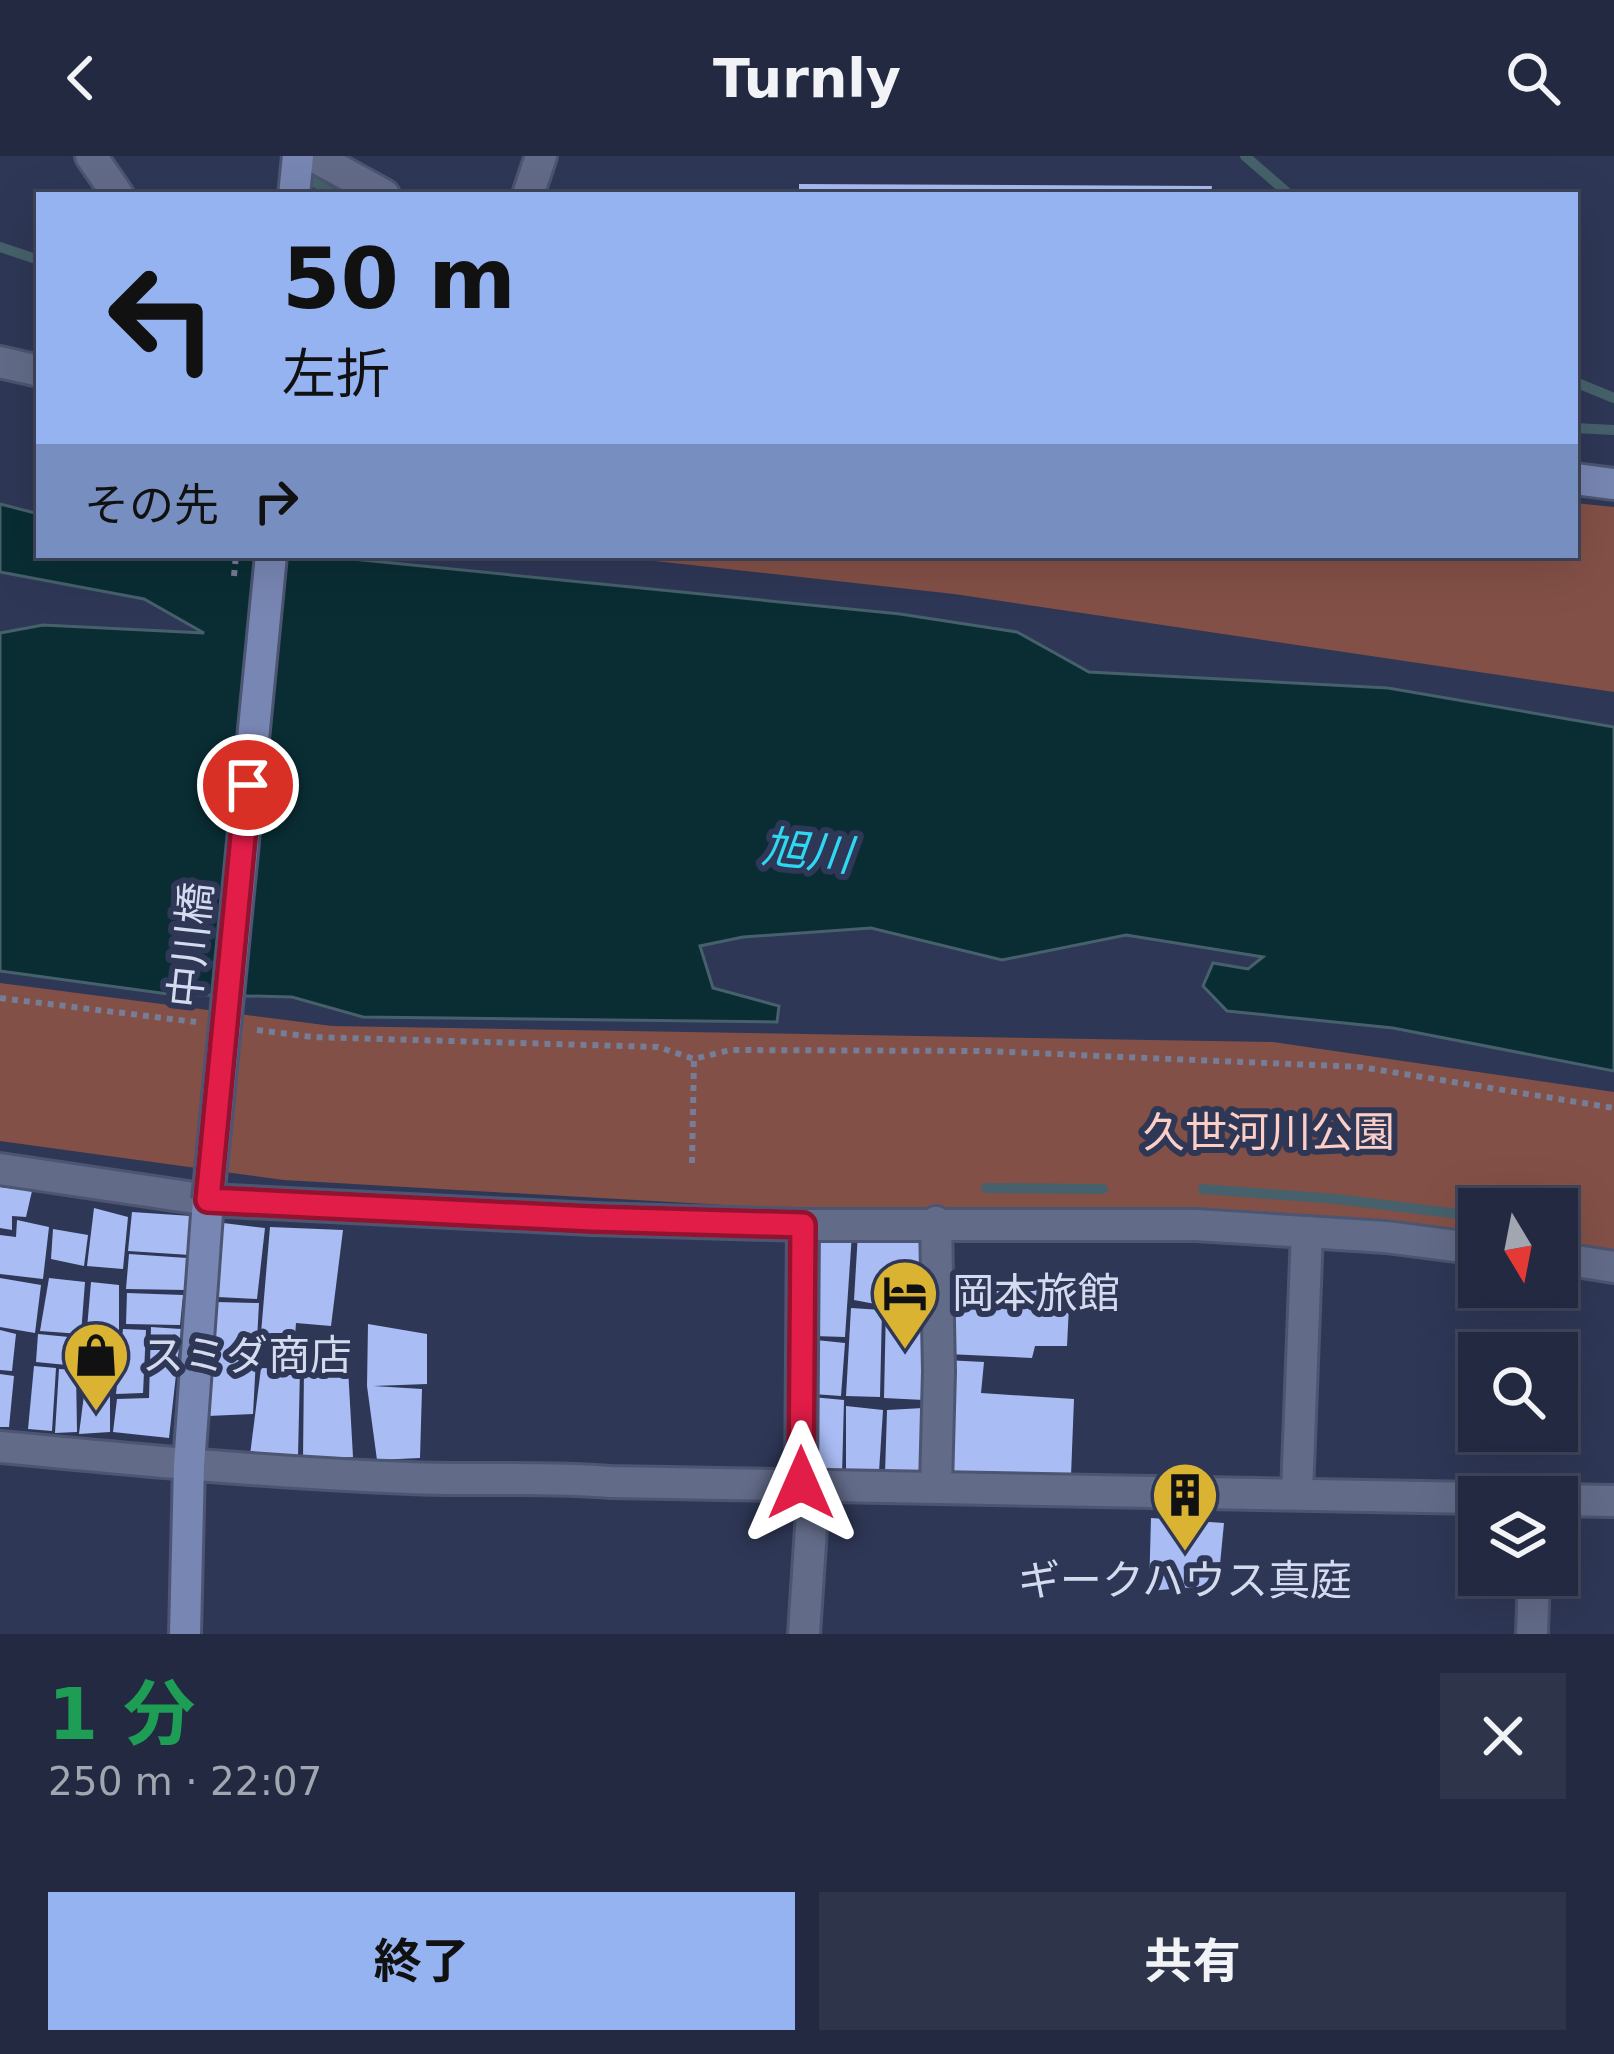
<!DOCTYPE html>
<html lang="ja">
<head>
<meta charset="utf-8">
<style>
  body { margin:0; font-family:"DejaVu Sans","Noto Sans JP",sans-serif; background:#2e354b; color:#f1f3f6; height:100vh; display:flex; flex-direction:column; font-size:45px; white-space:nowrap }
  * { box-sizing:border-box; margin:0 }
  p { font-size:39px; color:#a2a6b1 }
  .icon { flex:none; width:66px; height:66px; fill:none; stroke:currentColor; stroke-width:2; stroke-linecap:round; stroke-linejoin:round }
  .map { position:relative; height:1478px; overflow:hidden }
  .sheet { display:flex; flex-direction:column; background:#222940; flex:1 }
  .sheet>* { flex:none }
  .hud { position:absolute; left:36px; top:36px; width:1542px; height:366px; border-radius:0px; box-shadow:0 12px 48px #0002,0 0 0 3px #3f4559; background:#95b2f1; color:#111; overflow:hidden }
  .needle { width:78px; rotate:170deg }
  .controls { position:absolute; left:1458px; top:1032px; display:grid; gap:24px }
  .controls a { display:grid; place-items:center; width:120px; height:120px; border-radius:0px; background:#222940; box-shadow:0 12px 48px #0002,0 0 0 3px #3f4559; font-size:60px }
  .pin { position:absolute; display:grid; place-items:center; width:102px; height:102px; color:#fff; margin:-51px; border:6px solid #fff; border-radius:50%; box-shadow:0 3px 12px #0007 }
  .me { position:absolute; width:132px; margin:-66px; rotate:0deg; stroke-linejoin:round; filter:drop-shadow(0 0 9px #0008) }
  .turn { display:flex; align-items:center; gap:42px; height:252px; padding:0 48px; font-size:54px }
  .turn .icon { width:156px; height:156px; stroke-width:2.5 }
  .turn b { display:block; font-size:84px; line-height:102px }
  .then { display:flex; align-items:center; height:114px; padding:0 48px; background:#0003; gap:24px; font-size:45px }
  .round { display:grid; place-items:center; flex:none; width:126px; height:126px; border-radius:0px; background:#2e354b }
  .headline { display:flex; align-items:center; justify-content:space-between; height:204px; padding:0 48px }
  h1 { font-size:72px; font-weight:700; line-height:90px; color:#1e9e55 }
  .action { display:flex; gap:24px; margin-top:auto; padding:24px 48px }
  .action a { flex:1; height:138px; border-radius:0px; background:#95b2f1; color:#111; font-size:48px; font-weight:700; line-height:138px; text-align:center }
  .action a+a { background:#2e354b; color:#f1f3f6 }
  header { display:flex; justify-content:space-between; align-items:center; height:156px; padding:0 48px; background:#222940; font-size:54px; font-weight:700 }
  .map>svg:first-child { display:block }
  .green { fill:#835047 }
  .water { fill:#092d33; stroke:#46616b; stroke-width:3 }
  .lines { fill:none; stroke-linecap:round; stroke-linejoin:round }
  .stream { stroke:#46616b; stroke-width:10 }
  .building { fill:#aabcf4 }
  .street-casing { stroke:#4c5571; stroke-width:36 }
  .secondary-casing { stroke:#4c5571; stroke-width:36 }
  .path { stroke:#757d97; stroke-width:6; stroke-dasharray:6 6; stroke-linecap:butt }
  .street { stroke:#626b88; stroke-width:30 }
  .secondary { stroke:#7886b3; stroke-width:30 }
  .secondary-bridge-casing { stroke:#4c5571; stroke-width:36; stroke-linecap:butt }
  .path-bridge { stroke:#757d97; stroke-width:6; stroke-dasharray:6 6; stroke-linecap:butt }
  .secondary-bridge { stroke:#7886b3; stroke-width:30 }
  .route-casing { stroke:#92132f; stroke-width:30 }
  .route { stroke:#e11d48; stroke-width:21 }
  .labels { text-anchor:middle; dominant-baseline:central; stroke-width:12; stroke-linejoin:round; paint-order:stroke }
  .street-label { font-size:42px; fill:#d4dbee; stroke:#2e3756 }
  .park-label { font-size:42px; fill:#fccec5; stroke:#2e3756 }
  .poi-label { font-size:42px; fill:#d4dbee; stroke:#2e3756; text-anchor:start }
  .water-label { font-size:45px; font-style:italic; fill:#2fd8f2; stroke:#2e3756 }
</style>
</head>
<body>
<header><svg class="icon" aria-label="back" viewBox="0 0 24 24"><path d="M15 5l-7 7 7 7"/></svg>Turnly<svg class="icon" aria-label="search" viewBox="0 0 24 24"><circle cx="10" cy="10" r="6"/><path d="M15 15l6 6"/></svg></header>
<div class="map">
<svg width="1614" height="1478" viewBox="0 0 1614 1478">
  <rect width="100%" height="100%" fill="#2e3756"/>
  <!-- green -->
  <g class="green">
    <polygon points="1575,347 1614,351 1614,536 954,438 600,399 1575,399"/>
    <polygon points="0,827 332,870 1273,886 1614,936 1614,1103 1557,1095 1557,1053 1479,1053 1479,1083 828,1055 284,1024 0,985"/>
  </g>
  <!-- water -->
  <polygon class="water" points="0,348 39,358 39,399 312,399 900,458 1017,476 1089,516 1388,532 1614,571 1614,915 1393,872 1227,855 1203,830 1213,807 1248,813 1263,801 1126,779 1002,804 871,772 743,781 700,790 713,832 779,850 777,866 363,861 292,841 168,838 0,815 0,477 43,469 204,477 144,443 0,416"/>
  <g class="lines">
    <!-- stream -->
    <g class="stream">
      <polyline points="1245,0 1290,39"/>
      <polyline points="306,21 335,39"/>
      <polyline points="0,91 39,104"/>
      <polyline points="1575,226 1614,242"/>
      <polyline points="1575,272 1614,274"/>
      <polyline points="986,1032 1103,1033"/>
      <polyline points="1203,1033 1336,1043 1467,1059"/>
      <polyline points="1557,1074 1577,1077"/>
    </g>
  </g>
  <!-- building -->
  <g class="building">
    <polygon points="799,28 1212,30 1211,39 799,39"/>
    <polygon points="0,1031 32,1035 26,1061 12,1060 12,1074 0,1072"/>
    <polygon points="94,1052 128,1061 123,1113 87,1110"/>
    <polygon points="132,1056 191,1060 190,1099 128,1095"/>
    <polygon points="17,1064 49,1071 43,1123 0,1118 0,1079 16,1081"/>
    <polygon points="223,1067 265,1072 257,1143 218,1141"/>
    <polygon points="270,1071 343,1074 331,1170 296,1167 294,1193 260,1189"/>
    <polygon points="53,1073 88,1079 84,1110 51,1103"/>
    <polygon points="814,1076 852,1077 845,1181 814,1180"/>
    <polygon points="926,1076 924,1244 884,1242 886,1150 854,1144 858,1077"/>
    <polygon points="129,1098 187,1102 186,1134 126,1133"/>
    <polygon points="0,1122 41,1129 35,1177 0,1171"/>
    <polygon points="49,1122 85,1126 81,1178 40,1175"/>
    <polygon points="91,1126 119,1129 119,1174 87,1173"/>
    <polygon points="1070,1130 1067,1190 1035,1190 1032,1202 947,1198 948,1134"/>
    <polygon points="127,1137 183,1139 180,1169 126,1168"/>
    <polygon points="216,1146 259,1147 253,1258 208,1260"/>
    <polygon points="851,1152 882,1154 880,1241 846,1240"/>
    <polygon points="368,1168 427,1178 427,1228 373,1230 422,1233 420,1302 377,1304 367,1230"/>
    <polygon points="151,1171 181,1173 169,1282 113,1276 117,1243 149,1242"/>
    <polygon points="123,1173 146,1174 143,1237 116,1238"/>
    <polygon points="0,1174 16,1178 12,1215 0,1214"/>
    <polygon points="86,1177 116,1178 110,1235 81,1236"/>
    <polygon points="38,1178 79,1182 77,1210 36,1206"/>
    <polygon points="816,1184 845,1187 841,1240 813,1238"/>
    <polygon points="945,1204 984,1206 981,1237 1074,1243 1071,1320 946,1316"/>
    <polygon points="34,1210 56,1212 52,1275 28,1273"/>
    <polygon points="261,1212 300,1213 298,1301 250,1299"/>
    <polygon points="304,1212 348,1212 353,1301 303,1304"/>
    <polygon points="59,1213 76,1214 77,1276 55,1277"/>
    <polygon points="0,1218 14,1220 9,1271 0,1271"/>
    <polygon points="110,1237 110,1276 79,1278 84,1239"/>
    <polygon points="812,1241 844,1244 842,1319 809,1320"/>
    <polygon points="846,1250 883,1254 879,1316 846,1321"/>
    <polygon points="923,1252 921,1320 885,1318 887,1254"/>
    <polygon points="1151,1362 1224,1367 1218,1429 1149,1435"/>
  </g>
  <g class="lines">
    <!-- street casing -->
    <g class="street-casing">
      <g id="street">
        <polyline points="91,0 118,39"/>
        <polyline points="313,0 384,39"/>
        <polyline points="528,39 541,0"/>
        <polyline points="0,206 39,215"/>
        <polyline points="0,1013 208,1044 592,1063 803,1069 1196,1069 1386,1081 1479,1093"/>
        <polyline points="936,1066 939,1215 936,1330"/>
        <polyline points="1557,1102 1614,1111"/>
        <path d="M0,1291C136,1304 273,1317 410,1322C477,1325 543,1320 611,1326L1479,1342"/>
        <polyline points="801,1327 803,1069"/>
        <polyline points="1297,1337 1307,1076"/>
        <polyline points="1557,1344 1614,1345"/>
        <polyline points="804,1478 814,1327"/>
        <polyline points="1532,1478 1534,1419"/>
      </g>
    </g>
    <!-- secondary casing -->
    <g class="secondary-casing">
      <g id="secondary">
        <polyline points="294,39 298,0"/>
        <polyline points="1575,323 1614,328"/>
        <polyline points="185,1478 189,1309 208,1044"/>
      </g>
    </g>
    <!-- path -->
    <g class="path">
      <polyline points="0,842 196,866"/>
      <polyline points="257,874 312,881 658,891 694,903 730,894 984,895 1361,911 1614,952"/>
      <polyline points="692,1007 694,903"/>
    </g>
    <!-- street -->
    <use href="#street" class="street"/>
    <!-- secondary -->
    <use href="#secondary" class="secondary"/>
    <!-- secondary-bridge casing -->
    <g class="secondary-bridge-casing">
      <polyline id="secondary-bridge" points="208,1044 271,399"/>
    </g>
    <!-- path-bridge -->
    <polyline class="path-bridge" points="234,420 236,399"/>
    <!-- secondary-bridge -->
    <use href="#secondary-bridge" class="secondary-bridge"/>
  </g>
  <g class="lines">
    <!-- route casing -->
    <g class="route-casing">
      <polyline id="route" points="248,629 208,1044 592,1063 803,1069 801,1327"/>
    </g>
    <!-- route -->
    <use href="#route" class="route"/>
  </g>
  <!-- icons -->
  <defs>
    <g id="hotel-pin" transform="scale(3.45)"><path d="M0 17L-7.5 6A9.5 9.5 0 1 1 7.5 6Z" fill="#dab333" stroke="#2e3756"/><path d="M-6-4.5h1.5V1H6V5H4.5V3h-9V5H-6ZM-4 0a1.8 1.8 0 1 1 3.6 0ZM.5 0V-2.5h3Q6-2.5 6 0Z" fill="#111"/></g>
    <g id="shop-pin" transform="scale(3.45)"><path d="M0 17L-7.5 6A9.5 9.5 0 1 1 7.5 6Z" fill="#dab333" stroke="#2e3756"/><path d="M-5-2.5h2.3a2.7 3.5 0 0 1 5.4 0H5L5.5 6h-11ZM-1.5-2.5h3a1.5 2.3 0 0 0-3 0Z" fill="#111"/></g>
    <g id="building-pin" transform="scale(3.45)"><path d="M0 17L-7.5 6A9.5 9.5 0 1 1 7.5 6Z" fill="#dab333" stroke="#2e3756"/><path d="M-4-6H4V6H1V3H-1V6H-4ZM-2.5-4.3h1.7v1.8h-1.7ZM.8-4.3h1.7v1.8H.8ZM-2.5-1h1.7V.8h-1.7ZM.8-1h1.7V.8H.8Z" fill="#111"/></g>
  </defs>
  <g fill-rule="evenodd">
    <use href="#hotel-pin" x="905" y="1137"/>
    <use href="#shop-pin" x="96" y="1199"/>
    <use href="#building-pin" x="1185" y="1339"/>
  </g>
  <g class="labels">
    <!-- street labels -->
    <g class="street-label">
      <text transform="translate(191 789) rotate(-84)">中川橋</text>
    </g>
    <!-- park labels -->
    <g class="park-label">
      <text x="1269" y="976">久世河川公園</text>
    </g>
    <!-- poi labels -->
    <g class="poi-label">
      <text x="952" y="1137">岡本旅館</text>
      <text x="142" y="1199">スミダ商店</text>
      <text x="1185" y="1424" text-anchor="middle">ギークハウス真庭</text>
    </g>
    <!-- water labels -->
    <g class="water-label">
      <text transform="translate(807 695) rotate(6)">旭川</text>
    </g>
  </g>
</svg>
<div class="controls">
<a><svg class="needle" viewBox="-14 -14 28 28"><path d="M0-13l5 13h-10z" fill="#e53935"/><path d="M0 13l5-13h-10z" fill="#a2a6b1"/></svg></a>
<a><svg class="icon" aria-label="search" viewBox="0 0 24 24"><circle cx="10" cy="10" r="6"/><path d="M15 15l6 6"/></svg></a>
<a><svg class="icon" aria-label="layers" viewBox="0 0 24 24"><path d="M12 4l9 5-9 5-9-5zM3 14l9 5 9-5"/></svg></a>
</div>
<div class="pin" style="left:248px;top:629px;background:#d93025"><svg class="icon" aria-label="arrive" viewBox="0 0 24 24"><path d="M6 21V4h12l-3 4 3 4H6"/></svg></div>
<svg class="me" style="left:801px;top:1327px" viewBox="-20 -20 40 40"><path d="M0-17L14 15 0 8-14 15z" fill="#e11d48" stroke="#fff" stroke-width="4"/></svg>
<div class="hud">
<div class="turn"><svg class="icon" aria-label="left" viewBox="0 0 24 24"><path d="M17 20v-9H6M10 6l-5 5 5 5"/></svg><div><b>50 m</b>左折</div></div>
<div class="then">その先<svg class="icon" aria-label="right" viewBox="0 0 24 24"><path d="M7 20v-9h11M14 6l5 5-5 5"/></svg></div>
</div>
</div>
<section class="sheet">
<div class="headline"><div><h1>1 分</h1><p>250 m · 22:07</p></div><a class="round"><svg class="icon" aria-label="close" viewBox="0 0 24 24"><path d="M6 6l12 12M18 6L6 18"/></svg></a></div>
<div class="action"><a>終了</a><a>共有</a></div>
</section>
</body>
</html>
